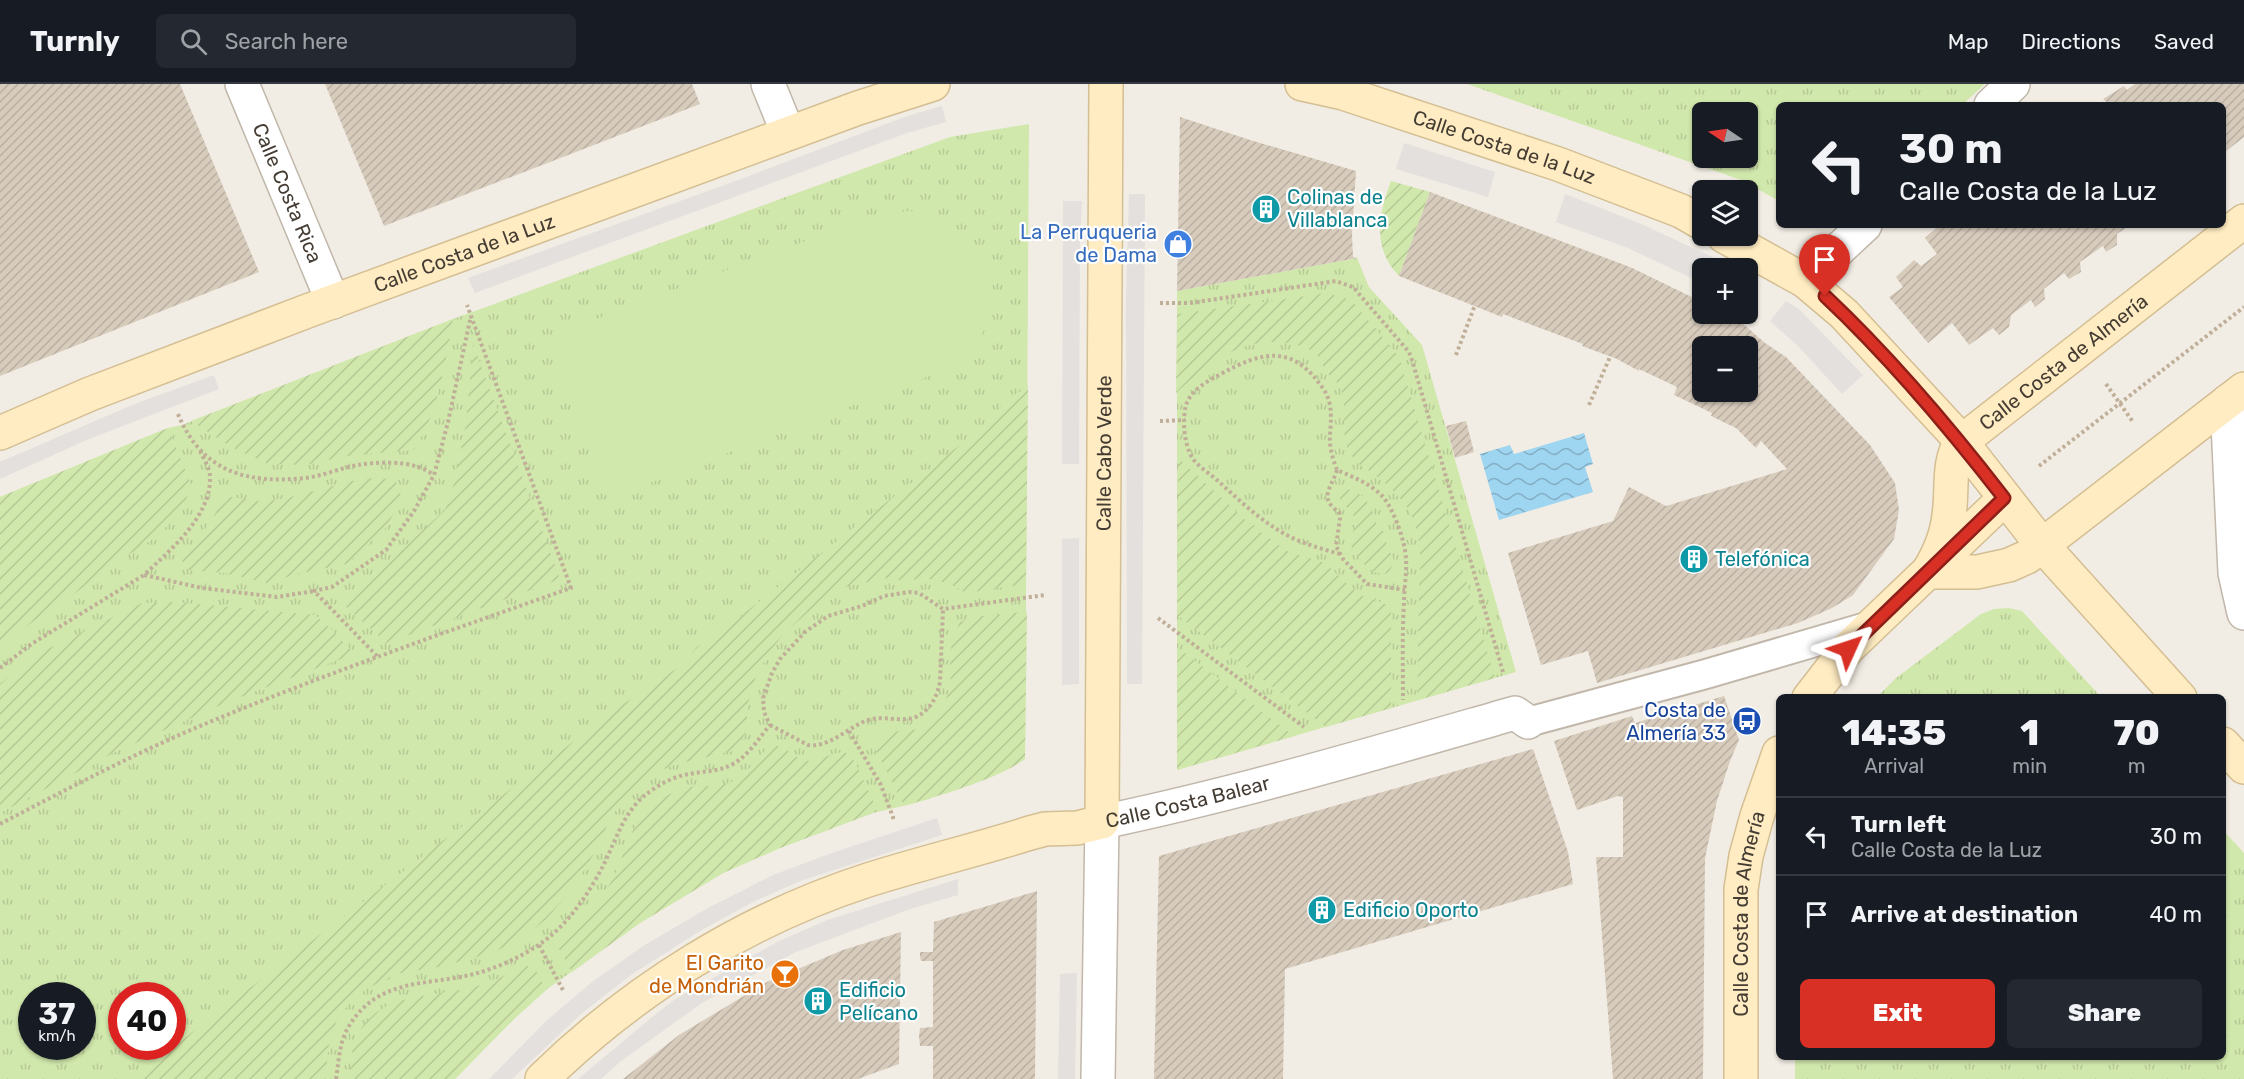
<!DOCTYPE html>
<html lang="en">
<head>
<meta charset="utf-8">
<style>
  body { margin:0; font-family:Rubik,sans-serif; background:#242831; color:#f1f3f6; height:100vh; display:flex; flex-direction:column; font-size:22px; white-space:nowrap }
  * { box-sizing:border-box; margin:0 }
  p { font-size:20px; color:#9ea1a6 }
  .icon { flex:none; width:33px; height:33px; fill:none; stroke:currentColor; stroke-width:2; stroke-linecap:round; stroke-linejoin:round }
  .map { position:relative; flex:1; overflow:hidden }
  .sheet { position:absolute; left:1776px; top:610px; width:450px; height:366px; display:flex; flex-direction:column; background:#171b24; border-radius:9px; box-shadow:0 2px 4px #0004 }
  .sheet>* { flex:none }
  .guide { position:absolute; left:1776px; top:18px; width:450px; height:126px; border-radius:9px; box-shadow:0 2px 4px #0004; background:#171b24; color:#f1f3f6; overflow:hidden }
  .needle { width:39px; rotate:283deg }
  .tools { position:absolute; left:1692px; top:18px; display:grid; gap:12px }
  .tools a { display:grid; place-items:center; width:66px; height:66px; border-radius:9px; background:#171b24; box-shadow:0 2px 4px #0004; font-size:30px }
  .speed { position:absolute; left:18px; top:898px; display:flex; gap:12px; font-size:30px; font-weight:700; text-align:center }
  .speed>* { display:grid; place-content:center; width:78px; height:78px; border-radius:50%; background:#171b24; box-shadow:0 2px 4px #0004; line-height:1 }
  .speed small { font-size:15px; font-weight:400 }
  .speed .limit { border:9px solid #d22; background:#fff; color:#111 }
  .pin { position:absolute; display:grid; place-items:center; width:51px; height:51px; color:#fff; margin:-62px -26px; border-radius:50% 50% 50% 0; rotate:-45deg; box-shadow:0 0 6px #0007 }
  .pin .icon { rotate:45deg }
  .me { position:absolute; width:66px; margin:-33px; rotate:48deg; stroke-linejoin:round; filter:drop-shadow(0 0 4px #0008) }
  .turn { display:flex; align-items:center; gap:21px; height:126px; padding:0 24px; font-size:27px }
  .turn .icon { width:78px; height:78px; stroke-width:2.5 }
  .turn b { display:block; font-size:42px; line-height:51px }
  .eta { display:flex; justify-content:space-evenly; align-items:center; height:102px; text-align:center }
  .eta b { font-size:36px; font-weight:800; line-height:42px }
  .button { display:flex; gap:12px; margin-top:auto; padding:12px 24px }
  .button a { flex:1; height:69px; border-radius:9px; background:#d93025; color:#fff; font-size:24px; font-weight:800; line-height:69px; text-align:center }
  .button a+a { background:#242831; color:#f1f3f6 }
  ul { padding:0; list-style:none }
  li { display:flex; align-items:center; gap:18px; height:78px; padding:0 24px; border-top:2px solid #363941 }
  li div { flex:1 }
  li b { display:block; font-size:22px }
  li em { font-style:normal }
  header { display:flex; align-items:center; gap:36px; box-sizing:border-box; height:84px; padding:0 30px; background:#171b24; border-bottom:2px solid #363941 }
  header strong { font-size:28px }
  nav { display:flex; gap:33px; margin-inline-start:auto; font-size:21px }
  .search { width:420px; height:54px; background:#242831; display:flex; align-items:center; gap:15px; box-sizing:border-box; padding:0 21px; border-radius:9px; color:#9ea1a6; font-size:22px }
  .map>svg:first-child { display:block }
  .grass { fill:url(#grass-tufts); fill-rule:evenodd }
  .garden { fill:url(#garden-furrows) }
  .pitch { fill:#d1e8ac }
  .parking { fill:#e3e0dd }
  .water { fill:url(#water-waves) }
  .building { fill:url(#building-hatch); fill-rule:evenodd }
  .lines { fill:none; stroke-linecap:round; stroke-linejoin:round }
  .lane-casing { stroke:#c1b7aa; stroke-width:32 }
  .street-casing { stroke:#c1b7aa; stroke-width:36 }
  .secondary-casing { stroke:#d4be93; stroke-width:36 }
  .path { stroke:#c0af98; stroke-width:4; stroke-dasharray:3 3; stroke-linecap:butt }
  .lane { stroke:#fff; stroke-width:28 }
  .street { stroke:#fff; stroke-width:33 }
  .secondary { stroke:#ffecc2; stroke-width:33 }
  .route-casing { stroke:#8d1f18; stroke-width:15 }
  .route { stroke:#d93025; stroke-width:10 }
  .labels { text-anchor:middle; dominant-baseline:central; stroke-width:4.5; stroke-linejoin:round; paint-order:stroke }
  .street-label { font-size:20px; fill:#453d34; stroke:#fff }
  .culture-label { font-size:20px; fill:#0d838f; stroke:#fff; text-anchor:start }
  .shop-label { font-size:20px; fill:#366cbe; stroke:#fff; text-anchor:end }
  .transit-label { font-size:20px; fill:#164399; stroke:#fff; text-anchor:end }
  .food-label { font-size:20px; fill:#c56008; stroke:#fff; text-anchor:end }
</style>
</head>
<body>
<header>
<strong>Turnly</strong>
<div class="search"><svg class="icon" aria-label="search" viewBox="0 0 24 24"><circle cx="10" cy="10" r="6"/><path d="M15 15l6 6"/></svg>Search here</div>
<nav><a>Map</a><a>Directions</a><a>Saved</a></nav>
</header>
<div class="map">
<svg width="2244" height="995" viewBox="0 0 2244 995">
  <defs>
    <pattern id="grass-tufts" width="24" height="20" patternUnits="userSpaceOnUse" patternTransform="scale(1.5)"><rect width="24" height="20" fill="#d1e8ac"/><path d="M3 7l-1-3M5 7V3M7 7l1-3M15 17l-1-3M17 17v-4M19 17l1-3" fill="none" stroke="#b5c895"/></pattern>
    <pattern id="garden-furrows" width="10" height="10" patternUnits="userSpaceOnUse" patternTransform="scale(1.5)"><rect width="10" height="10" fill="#d1e8ac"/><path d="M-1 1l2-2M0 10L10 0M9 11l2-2" fill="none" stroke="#b5c895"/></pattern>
    <pattern id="water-waves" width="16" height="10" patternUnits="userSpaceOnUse" patternTransform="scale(1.5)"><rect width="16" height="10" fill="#9ed5f1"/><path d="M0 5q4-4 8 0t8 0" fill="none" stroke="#83aec4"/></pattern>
    <pattern id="building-hatch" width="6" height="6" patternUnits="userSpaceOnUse" patternTransform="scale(1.5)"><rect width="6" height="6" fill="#d7cbbc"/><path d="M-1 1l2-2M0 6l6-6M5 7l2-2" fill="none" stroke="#baafa2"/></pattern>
  </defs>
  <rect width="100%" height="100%" fill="#f2ede4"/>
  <!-- grass -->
  <g class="grass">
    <path d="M1467,0H1985L1962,21H1779V117L1741,96ZM1748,28V74H1702V28Z"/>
    <path d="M1029,40L1025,675L956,706L916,719L873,729L780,764L723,789L640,839L546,906L514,935L455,995H0V413L168,344L182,341L453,235L950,53ZM32,912H82V963H32ZM122,912H172V963H122Z"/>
    <polygon points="1357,174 1369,203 1422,261 1516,588 1177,686 1177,207"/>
    <polygon points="2009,524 2022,527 2101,613 1877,613 1896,594 1981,530 1994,525"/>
    <polygon points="2223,746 2244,769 2244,995 1795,995 1795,974 2223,974"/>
  </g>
  <!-- garden -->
  <g class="garden">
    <path d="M1391,97L1430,108L1399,192C1372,164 1378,131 1391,97Z"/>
    <path d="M1327,209L1351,216L1399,273L1495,594L1417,616C1418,581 1418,546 1419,511C1419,492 1422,471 1418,452C1416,442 1413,432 1407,423C1399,412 1389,402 1378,393C1365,382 1358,384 1349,367C1338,346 1351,321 1338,300C1335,295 1329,292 1326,287C1323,282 1321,275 1317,271C1312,265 1300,261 1292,260C1244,250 1210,278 1176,309L1177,230Z"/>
    <path d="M453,235C445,280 439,327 414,366L346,372L305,381L268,380L233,364L191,337Z"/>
    <polygon points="473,260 560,495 387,559 342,519 445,426 454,399 466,340"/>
    <polygon points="1028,302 1026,500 966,509 950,500 932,495 900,496 887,494 848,502 814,523 784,549 769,569 756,592 748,619 746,646 743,654 733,667 677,680 659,687 640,700 627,712 611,733 595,768 572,806 545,836 525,852 494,868 444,882 396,890 366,905 347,922 336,938 329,959 325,995 140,995 182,956 616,625 682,581 697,563 733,538 992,336 1003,319"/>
    <polygon points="168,344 191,400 182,428 153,455 112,481 74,510 46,528 0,562 0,413"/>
    <polygon points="1178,374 1252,442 1287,467 1325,479 1358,510 1391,522 1391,624 1326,643 1177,531"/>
    <polygon points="374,394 393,395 402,404 394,429 385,445 347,480 297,490 267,499 224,489 188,486 182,477 211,437 225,412 265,418 299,411 352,397"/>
    <path d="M1346,404L1362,412L1369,420L1377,441L1384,448L1387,461L1393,474L1394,479L1388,489C1369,493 1360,474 1350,461L1348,458C1361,433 1356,435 1340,415L1341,406Z"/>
    <polygon points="177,518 315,531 332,546 354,570 225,619 117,667 0,729 0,600 31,573 142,519"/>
    <path d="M1022,528L1027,529L1025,675C1001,694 934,714 904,721L877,669L875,662C885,637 919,655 935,636C945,625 951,602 951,588C951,581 949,576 950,569C952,558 955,548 960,538L974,533Z"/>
    <polygon points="1177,563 1294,652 1177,686"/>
    <path d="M774,661C788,663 795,676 809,677C823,677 833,666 847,669L855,678L874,719L873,729L780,764L723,789L640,839L572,888L558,863C575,844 594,825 608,803C624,779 626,746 648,726C659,716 673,706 688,703C703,701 718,704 733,697C750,689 757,669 774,661Z"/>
    <path d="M525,881L535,885L546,906L514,935L455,995H349C351,981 351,962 358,950C379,910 428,913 465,905C486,901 506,891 525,881Z"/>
  </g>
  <!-- pitch -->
  <polygon class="pitch" points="910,127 931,130 964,152 982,171 993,199 989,231 980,257 961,280 608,415 545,254 880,129"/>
  <!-- parking -->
  <g class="parking">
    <polygon points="942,22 946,38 907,49 475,209 468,194 749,92 907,32"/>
    <polygon points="1404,59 1495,88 1488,113 1396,85"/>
    <polygon points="1129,110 1145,110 1142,600 1127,600 1126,213"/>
    <polygon points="1565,110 1639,139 1719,176 1715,184 1702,184 1702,199 1628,164 1556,138"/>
    <polygon points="1063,117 1082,117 1080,156 1079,380 1062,380"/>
    <polygon points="1786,217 1800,226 1863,291 1842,310 1798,262 1770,237"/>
    <polygon points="214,291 219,305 89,355 0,395 0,378 132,321"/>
    <polygon points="1079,454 1079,600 1062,601 1062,455"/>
    <polygon points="937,734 942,751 800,797 753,818 700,847 631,891 581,930 512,995 489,995 546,937 592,898 643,862 708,824 773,791 829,770"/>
    <polygon points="958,795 958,811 910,825 796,868 702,919 621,977 601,995 578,995 651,934 674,916 777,858 827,836"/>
    <polygon points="1077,889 1075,995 1058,995 1060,890"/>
  </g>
  <!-- water -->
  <polygon class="water" points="1584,349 1593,380 1585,383 1593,408 1499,436 1480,370 1510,361 1514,370"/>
  <!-- building -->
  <g class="building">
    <polygon points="0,0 180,0 259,188 0,292"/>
    <polygon points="325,0 692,0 700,20 384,142"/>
    <polygon points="2135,0 2244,0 2244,53 2225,68 2225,76 2223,76 2223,21 2110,21 2103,15 2124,2 2127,6"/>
    <polygon points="1180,33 1250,56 1356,87 1352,150 1353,173 1357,174 1177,207"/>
    <path d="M1430,108L1630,183L1663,199L1702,218V230H1724L1741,238L1765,259L1786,273L1870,361L1895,399L1899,426L1894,455L1853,511L1832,524L1798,539L1597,599L1588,567L1541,581L1508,469L1613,437L1629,403L1666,422L1787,385L1761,357L1756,364L1736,344L1711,332L1712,329L1674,311L1677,303L1639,285V287L1617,275L1582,262L1583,260L1503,230L1502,233L1399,192ZM1702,262H1748V308H1702Z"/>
    <polygon points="1940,141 1946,141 1947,143 1951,141 2130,141 2117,150 2117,161 2106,168 2103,162 2080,178 2081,188 2069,195 2064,189 2044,205 2045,215 2035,223 2031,216 2011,231 2009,243 1999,251 1993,244 1969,261 1952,239 1928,259 1889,213 1903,203 1896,193 1914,176 1921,182 1937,170 1925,154"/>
    <polygon points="1466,337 1474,368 1455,374 1446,342"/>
    <polygon points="1724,612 1739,656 1730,677 1717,717 1705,774 1703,995 1613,995 1596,773 1623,773 1623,713 1618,712 1577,726 1554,657 1632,632 1635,639"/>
    <polygon points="1533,665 1568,768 1573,800 1285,885 1283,995 1154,995 1159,772"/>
    <polygon points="1037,807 1035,995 933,995 933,962 920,962 919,952 920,944 933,943 933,877 921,877 920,872 920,868 933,868 934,838"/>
    <polygon points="901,848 899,980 858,995 623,995 679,951 767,898 843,866"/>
  </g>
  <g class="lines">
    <!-- lane casing -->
    <g class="lane-casing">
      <polyline id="lane" points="1528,638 1706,590 1873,541"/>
    </g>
    <!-- street casing -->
    <g class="street-casing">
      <g id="street">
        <path id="s1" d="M242,0L333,218"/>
        <polyline points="768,0 788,49"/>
        <polyline points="1991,21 2013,0"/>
        <polyline points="1805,197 1865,141"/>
        <polyline points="2227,318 2235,489 2244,529"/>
        <path id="s2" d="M1098,995L1102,738C1241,709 1379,668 1515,629L1528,638"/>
      </g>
    </g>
    <!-- secondary casing -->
    <g class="secondary-casing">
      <g id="secondary">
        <path id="s3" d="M1302,0L1343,9L1558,80L1681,127L1702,139"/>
        <polyline points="1724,152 1805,197 1844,230 1956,351 2042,461 2180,614"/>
        <path id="s4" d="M0,349L90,310L310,226L858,24L933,0"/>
        <path id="s5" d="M1928,488C1939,470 1947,452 1949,431C1953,408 1947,378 1961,358L2244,137"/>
        <polyline points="1928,488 1977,488 2009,481 2027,473 2244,305"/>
        <polyline points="1809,614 1847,565 2005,414"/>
        <polyline points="2223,660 2244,683"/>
        <path id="s6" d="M542,995C634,905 745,836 868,796C922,779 976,766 1030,749L1045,745L1077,744L1102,738L1106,0"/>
        <path id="s7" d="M1741,995V805L1746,772L1757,732L1779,669"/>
      </g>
    </g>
    <!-- path -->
    <g class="path">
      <polyline points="1160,219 1190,219 1336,197 1353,203 1409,268 1412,276 1503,588"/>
      <polyline points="1456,271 1475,221"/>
      <polyline points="2106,300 2133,338"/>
      <polyline points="1589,321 1610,273"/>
      <path d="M178,330C202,388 246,400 305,394C323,392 340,384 358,381C375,378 401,377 418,383C423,384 429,388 434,391"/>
      <polyline points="1160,337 1185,336"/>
      <path d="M200,367C204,375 210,385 210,393C211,433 170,466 144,491L202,504L277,513L314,507"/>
      <polyline points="2039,382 2244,223"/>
      <path d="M1337,386C1331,405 1318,414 1339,428L1340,434L1336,462L1343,475L1367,500L1405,506"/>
      <path d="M1340,470C1326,466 1311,462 1297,456C1267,443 1241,418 1217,396C1209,389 1199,383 1193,375C1184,361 1182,337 1186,321C1191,306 1206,298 1219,291C1262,267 1293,259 1324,306C1333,320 1331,336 1330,351C1329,363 1333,375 1337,386C1353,393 1372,400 1384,414C1394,427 1405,457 1406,474C1407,489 1404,504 1404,519C1402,551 1403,584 1403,616"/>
      <polyline points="1158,534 1304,643"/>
      <polyline points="377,572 314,507 332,503 386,466 414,427 434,391 448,338 471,232"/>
      <polyline points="0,584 33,559 144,491"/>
      <path d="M770,641L808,661C832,664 850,640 872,635C886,632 904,639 918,632C932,624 937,612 940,598L943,525"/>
      <polyline points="849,647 881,701 894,736"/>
      <path d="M0,740C71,703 143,665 217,635C333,587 452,546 571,504L467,221"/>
      <polyline points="539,861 564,908"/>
      <path d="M336,995C339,977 339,958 349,942C379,893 427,902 474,890C497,884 521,873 540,860C568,841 590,808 605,778C616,755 624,729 644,712C656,702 674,692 689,690C704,687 718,688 733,680C748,672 759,654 770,641L764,628L763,614L772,589L780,575L805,548L828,532L862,522L884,512L909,508L919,509L943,525L1045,511"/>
    </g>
    <!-- lane -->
    <use href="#lane" class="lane"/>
    <!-- street -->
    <use href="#street" class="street"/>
    <!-- secondary -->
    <use href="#secondary" class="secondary"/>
  </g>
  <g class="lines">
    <!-- route casing -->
    <g class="route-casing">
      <path id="route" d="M1825,212C1891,274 1949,343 2004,414L1848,565"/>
    </g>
    <!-- route -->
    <use href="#route" class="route"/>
  </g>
  <!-- icons -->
  <defs>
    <g id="building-disc" transform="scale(1.5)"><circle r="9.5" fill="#0f9aa8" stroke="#fff"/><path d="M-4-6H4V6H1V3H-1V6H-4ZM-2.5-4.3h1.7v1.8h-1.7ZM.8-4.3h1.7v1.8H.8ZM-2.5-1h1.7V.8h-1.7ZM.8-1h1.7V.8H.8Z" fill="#fff"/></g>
    <g id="shop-disc" transform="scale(1.5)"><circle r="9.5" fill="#3f7fe0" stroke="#fff"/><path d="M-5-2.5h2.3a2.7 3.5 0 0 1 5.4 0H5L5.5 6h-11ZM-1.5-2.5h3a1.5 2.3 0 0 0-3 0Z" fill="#fff"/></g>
    <g id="bus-disc" transform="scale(1.5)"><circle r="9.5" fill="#1a4fb4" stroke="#fff"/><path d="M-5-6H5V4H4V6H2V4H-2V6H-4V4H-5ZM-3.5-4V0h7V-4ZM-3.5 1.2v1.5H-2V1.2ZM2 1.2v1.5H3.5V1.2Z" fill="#fff"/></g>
    <g id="bar-disc" transform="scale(1.5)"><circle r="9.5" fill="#e8710a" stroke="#fff"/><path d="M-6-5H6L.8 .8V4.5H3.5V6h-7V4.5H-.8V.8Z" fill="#fff"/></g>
  </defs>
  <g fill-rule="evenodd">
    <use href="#building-disc" x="1266" y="125"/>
    <use href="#shop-disc" x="1178" y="160"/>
    <use href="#building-disc" x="1694" y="475"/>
    <use href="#bus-disc" x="1747" y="637"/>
    <use href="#building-disc" x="1322" y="826"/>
    <use href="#bar-disc" x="785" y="890"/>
    <use href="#building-disc" x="818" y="917"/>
  </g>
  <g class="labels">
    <!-- street labels -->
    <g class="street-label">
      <text stroke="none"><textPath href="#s3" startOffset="212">Calle Costa de la Luz</textPath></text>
      <text stroke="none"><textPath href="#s1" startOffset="118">Calle Costa Rica</textPath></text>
      <text stroke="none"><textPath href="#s4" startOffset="498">Calle Costa de la Luz</textPath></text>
      <text stroke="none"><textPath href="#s5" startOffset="266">Calle Costa de Almería</textPath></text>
      <text stroke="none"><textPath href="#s6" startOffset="996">Calle Cabo Verde</textPath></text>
      <text stroke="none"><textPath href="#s2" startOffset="345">Calle Costa Balear</textPath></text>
      <text stroke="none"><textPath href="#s7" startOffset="166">Calle Costa de Almería</textPath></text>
    </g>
    <!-- culture labels -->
    <g class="culture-label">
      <text x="1287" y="113">Colinas de<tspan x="1287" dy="23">Villablanca</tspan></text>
      <text x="1715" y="475">Telefónica</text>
      <text x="1343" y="826">Edificio Oporto</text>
      <text x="839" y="906">Edificio<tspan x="839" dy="23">Pelícano</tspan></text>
    </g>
    <!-- shop labels -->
    <g class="shop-label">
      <text x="1157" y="148">La Perruqueria<tspan x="1157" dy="23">de Dama</tspan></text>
    </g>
    <!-- transit labels -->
    <g class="transit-label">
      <text x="1726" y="626">Costa de<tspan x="1726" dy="23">Almería 33</tspan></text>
    </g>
    <!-- food labels -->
    <g class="food-label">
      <text x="764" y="879">El Garito<tspan x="764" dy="23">de Mondrián</tspan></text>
    </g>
  </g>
</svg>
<div class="tools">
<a><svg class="needle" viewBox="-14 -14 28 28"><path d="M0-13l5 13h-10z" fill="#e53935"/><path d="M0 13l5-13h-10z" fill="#9ea1a6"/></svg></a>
<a><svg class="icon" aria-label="layers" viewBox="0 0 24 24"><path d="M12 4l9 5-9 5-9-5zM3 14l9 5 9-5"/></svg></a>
<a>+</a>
<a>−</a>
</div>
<div class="speed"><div>37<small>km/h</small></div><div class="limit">40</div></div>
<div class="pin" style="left:1825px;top:212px;background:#d93025"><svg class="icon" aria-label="arrive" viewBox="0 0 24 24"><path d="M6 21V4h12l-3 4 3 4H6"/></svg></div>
<svg class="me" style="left:1848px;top:565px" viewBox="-20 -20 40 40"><path d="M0-17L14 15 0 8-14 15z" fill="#d93025" stroke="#fff" stroke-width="4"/></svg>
<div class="guide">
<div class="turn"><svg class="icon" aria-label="left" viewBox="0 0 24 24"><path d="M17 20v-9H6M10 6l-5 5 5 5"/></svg><div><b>30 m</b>Calle Costa de la Luz</div></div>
</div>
<section class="sheet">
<div class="eta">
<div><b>14:35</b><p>Arrival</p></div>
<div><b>1</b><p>min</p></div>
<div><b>70</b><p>m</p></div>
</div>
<ul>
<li><svg class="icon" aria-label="left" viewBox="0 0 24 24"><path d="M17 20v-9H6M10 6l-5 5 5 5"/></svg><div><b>Turn left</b><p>Calle Costa de la Luz</p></div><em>30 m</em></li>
<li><svg class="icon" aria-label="arrive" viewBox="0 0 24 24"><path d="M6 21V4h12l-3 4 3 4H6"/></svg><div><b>Arrive at destination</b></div><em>40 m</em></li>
</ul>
<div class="button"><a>Exit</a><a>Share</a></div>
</section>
</div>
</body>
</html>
